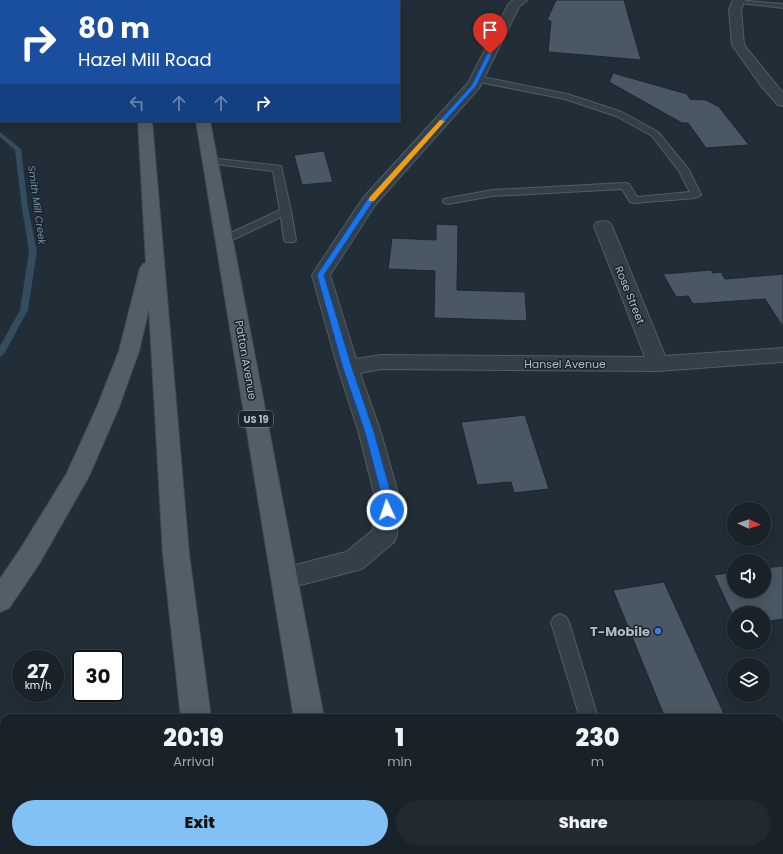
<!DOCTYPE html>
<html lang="en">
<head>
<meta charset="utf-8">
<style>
  body { margin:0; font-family:Poppins,sans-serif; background:#222a31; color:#f1f3f6; height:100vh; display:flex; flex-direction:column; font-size:15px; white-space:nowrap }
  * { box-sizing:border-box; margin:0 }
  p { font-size:13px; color:#9fa4a8 }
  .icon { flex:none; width:22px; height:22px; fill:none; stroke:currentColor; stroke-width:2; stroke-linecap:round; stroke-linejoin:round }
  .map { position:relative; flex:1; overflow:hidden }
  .drawer { position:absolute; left:0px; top:714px; width:783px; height:140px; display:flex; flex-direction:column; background:#192229; border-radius:12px 12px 0 0; box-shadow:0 2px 10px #0003,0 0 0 1px #373f46 }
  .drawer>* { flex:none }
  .guide { position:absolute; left:0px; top:0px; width:400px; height:122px; box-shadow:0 2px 10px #0003,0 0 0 1px #373f46; background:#1a4fa0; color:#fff; overflow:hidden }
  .needle { width:26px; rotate:93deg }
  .tools { position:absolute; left:727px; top:502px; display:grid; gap:8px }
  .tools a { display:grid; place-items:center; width:44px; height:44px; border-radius:50%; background:#192229; box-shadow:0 2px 10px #0003,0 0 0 1px #373f46; font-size:20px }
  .speed { position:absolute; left:12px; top:650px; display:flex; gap:8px; font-size:20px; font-weight:700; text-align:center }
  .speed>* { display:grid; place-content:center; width:52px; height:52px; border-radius:50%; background:#192229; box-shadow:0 2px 10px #0003,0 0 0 1px #373f46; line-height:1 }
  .speed small { font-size:10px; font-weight:400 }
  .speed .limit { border:2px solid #111; border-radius:6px; background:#fff; color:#111 }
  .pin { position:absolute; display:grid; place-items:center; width:34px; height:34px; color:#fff; margin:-41px -17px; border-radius:50% 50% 50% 0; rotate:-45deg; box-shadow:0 0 4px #0007 }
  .pin .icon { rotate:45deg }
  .me { position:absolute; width:44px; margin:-22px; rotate:357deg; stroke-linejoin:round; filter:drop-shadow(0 0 3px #0008) }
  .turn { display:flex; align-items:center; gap:14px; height:84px; padding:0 12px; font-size:18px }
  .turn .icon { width:52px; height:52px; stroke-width:2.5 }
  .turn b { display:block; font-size:28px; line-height:34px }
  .lanes { display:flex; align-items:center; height:38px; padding:0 12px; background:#0003; justify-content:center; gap:20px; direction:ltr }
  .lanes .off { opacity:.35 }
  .eta { display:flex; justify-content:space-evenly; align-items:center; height:68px; text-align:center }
  .eta b { font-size:24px; font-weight:800; line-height:28px }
  .cta { display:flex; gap:8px; margin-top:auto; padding:8px 12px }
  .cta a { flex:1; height:46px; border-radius:24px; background:#82c1f6; color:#111; font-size:16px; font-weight:800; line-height:46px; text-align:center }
  .cta a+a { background:#222a31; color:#f1f3f6 }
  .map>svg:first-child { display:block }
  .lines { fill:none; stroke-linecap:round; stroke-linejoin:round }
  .stream { fill:#344d5e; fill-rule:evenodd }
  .building { fill:#495863; stroke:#1b262e }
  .service-casing { stroke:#515d65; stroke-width:2 }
  .minor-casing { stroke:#515d65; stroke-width:2 }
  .primary-casing { stroke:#404b54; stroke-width:2 }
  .service { fill:#343f48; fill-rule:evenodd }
  .minor { fill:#343f48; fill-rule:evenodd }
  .primary { fill:#525f68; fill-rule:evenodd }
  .route { fill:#1a73e8; stroke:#114b97 }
  .slow { fill:#f59e0b }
  .shop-dot { fill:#3f7fe0; stroke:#1a242c; stroke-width:1.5 }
  .labels { text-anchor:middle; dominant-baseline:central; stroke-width:3; stroke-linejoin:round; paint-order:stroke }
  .far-water-label { font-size:10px; font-style:italic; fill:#6f91a8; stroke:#1a242c }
  .shield { fill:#1a242c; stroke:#828d96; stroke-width:1 }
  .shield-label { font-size:10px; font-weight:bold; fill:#aebac4 }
  .street-label { font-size:11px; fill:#aebac4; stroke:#1a242c }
  .near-poi-label { font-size:13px; font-weight:bold; fill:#aebac4; stroke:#1a242c; text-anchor:end }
</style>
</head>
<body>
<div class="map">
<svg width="783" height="854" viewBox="0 0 783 854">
  <rect width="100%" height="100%" fill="#212e37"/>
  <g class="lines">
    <!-- stream -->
    <polygon class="stream" points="0,132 21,149 28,208 37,251 28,310 4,354 0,357 0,346 20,310 29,251 22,208 15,150 0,137"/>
  </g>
  <!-- building -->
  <g class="building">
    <polygon points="556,0 624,0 641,60 548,52 551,21 547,20"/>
    <polygon points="613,73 687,94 690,99 706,100 719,107 749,145 706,148 688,123 682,123 609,82"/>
    <polygon points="324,151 333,182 302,185 294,155"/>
    <polygon points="436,224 458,225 457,290 525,292 527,321 434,318 435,271 388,269 392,238 436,240"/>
    <polygon points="711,270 713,273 721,272 725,279 783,274 783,327 765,299 693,304 688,296 676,297 663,274"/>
    <polygon points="525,415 549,489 514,493 511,482 477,485 461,422"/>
    <polygon points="783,566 783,619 764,622 764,613 734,613 734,618 714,575 734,572 734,591 764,591 764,568"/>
    <polygon points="664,582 705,672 726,718 665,718 613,590"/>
  </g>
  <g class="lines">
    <!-- service casing -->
    <g class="service-casing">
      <g id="service">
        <polygon points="20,0 38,0 19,1"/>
        <rect x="95" y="0" width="8" height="1"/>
        <polygon points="115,0 130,0 114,1"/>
        <polygon points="736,0 783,4 783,8 739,3 736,3"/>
        <polygon points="0,1 2,1 1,5 0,5"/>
        <rect x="0" y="13" width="1" height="4"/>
        <polygon points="477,76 567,94 622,112 658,132 689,170 701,195 696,198 634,203 630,202 622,189 492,196 448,204 444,203 443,201 444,199 492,190 625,183 629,184 637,197 690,192 679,171 652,136 616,116 565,99 474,81 473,79 474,77"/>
        <polygon points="210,158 281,166 291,211 296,240 294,242 286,242 284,240 281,217 228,242 220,242 218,240 220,238 280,210 273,171 207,163 205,161 207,159"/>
        <polygon points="560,614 566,617 569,622 598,718 580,718 551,622 554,617"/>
        <polygon points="618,850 638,850 639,854 619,854"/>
      </g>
    </g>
    <!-- minor casing -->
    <g class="minor-casing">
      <g id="minor">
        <polygon points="513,0 527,0 519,7 479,88 375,205 330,275 356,359 381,355 645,357 594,226 597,222 603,221 609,222 612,226 665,356 783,348 783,362 658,371 381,369 360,373 381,433 399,497 397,535 394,542 362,569 285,589 276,586 272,578 276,570 346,552 373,530 375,497 359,433 338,368 312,275 363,198 468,83 508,5"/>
        <polygon points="733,0 745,0 741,9 744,45 783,93 783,106 778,105 762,87 732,45 729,9"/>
        <polygon points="345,850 385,850 386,854 347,854"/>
      </g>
    </g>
    <!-- primary casing -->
    <g class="primary-casing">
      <g id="primary">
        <rect x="133" y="0" width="12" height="1"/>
        <rect x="173" y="0" width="12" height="1"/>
        <polygon points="138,121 152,121 189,554 211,718 181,718 163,554 149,308 139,351 119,407 89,476 39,564 9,608 0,612 0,579 21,548 67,473 97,407 119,351 140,268 143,264 146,263"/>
        <polygon points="196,121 210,121 324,718 294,718"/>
        <polygon points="196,850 228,850 229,854 197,854"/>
        <rect x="317" y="850" width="32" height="4"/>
      </g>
    </g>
    <!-- service -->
    <use href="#service" class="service"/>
    <!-- minor -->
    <use href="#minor" class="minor"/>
    <!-- primary -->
    <use href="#primary" class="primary"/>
  </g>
  <!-- route -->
  <polygon class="route" points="490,53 492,54 476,86 372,203 324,275 352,368 374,432 392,497 390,513 383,513 382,510 382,497 365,432 343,368 317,275 367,200 472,85 487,54"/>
  <!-- slow -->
  <polygon class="slow" points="440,120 445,121 374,201 369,201 369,198"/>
  <!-- markers -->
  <circle class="shop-dot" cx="658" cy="631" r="4"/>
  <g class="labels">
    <!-- far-water labels -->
    <g class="far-water-label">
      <text transform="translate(37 205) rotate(82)">Smith Mill Creek</text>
    </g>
    <!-- shield labels -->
    <rect class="shield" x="239" y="411" width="34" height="16" rx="3"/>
    <g class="shield-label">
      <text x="256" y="419">US 19</text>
    </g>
    <!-- street labels -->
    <g class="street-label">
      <text transform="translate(630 295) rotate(68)">Rose Street</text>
      <text transform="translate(246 360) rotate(80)">Patton Avenue</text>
      <text x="565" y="364">Hansel Avenue</text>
    </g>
    <!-- near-poi labels -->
    <g class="near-poi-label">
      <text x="650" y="631">T-Mobile</text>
    </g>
  </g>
</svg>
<div class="tools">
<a><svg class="needle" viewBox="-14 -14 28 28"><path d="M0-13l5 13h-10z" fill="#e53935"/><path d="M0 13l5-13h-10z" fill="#9fa4a8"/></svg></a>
<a><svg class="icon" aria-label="sound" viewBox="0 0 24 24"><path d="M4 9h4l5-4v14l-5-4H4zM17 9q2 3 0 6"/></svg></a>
<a><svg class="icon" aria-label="search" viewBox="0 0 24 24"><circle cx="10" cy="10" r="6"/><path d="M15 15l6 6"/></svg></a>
<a><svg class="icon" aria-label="layers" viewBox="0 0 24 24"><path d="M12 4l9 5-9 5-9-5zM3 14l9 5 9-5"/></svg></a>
</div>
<div class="speed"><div>27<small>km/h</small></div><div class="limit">30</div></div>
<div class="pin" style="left:490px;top:54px;background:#d93025"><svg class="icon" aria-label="arrive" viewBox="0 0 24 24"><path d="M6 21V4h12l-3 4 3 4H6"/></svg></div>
<svg class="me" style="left:387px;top:510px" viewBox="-20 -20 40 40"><circle r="17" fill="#1a73e8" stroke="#fff" stroke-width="3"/><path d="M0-11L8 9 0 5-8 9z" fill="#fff"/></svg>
<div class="guide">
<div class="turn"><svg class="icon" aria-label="right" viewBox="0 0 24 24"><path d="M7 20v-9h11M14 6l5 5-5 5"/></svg><div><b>80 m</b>Hazel Mill Road</div></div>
<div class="lanes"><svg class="icon off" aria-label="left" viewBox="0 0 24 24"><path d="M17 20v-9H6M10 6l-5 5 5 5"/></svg><svg class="icon off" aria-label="ahead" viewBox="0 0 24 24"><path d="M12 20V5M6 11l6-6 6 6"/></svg><svg class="icon off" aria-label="ahead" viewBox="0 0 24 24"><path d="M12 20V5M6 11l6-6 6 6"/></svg><svg class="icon" aria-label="right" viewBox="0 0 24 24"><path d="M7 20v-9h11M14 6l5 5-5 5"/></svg></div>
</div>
<section class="drawer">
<div class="eta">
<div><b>20:19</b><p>Arrival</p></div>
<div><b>1</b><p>min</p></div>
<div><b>230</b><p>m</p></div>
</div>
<div class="cta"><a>Exit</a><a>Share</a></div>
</section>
</div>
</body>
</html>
